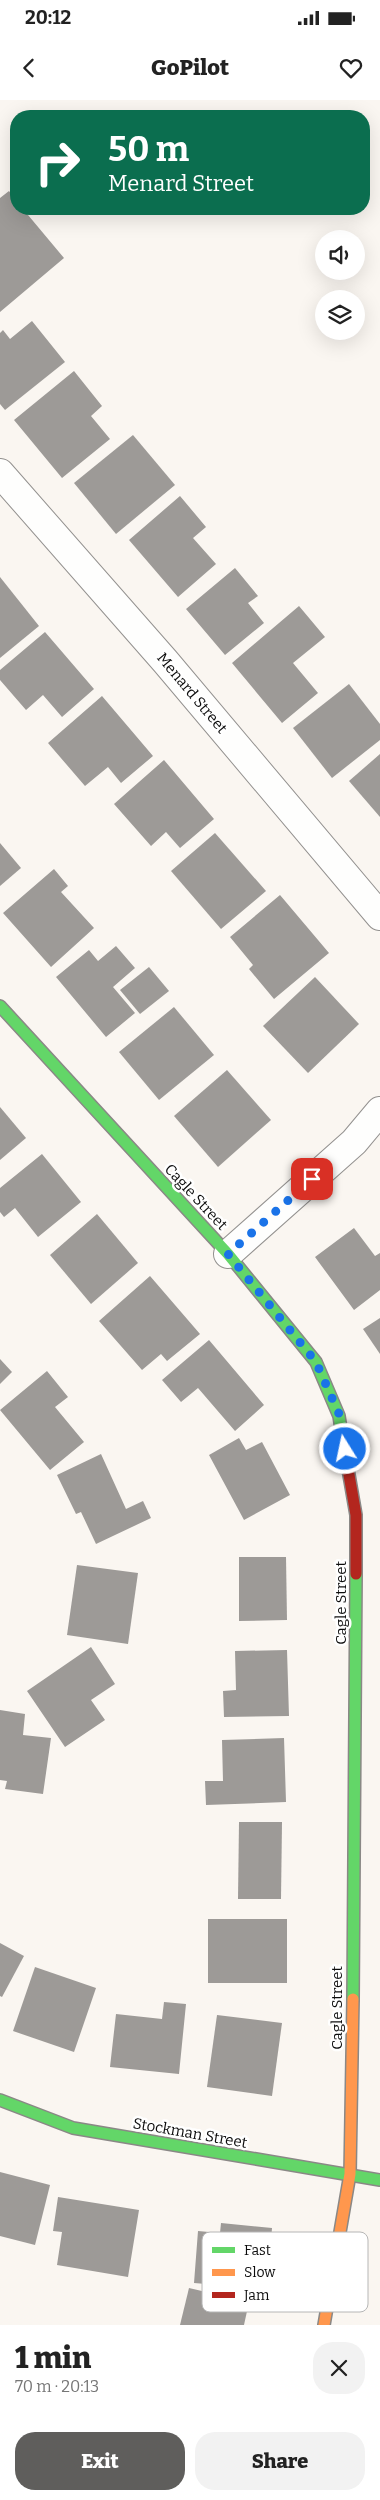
<!DOCTYPE html>
<html lang="en">
<head>
<meta charset="utf-8">
<style>
  body { margin:0; font-family:Bitter,serif; background:#f2f2f2; color:#222; height:100vh; display:flex; flex-direction:column; font-size:19px; white-space:nowrap }
  * { box-sizing:border-box; margin:0 }
  p { font-size:16px; color:#767676 }
  .icon { flex:none; width:28px; height:28px; fill:none; stroke:currentColor; stroke-width:2; stroke-linecap:round; stroke-linejoin:round }
  .map { position:relative; height:2225px; overflow:hidden }
  .details { display:flex; flex-direction:column; background:#fff; flex:1 }
  .details>* { flex:none }
  .hud { position:absolute; left:10px; top:10px; width:360px; height:105px; border-radius:20px; box-shadow:0 5px 20px #0002; background:#0b6e4f; color:#fff; overflow:hidden }
  .fabs { position:absolute; left:315px; top:130px; display:grid; gap:10px }
  .fabs a { display:grid; place-items:center; width:50px; height:50px; border-radius:50%; background:#fff; box-shadow:0 5px 20px #0002; font-size:25px }
  .pin { position:absolute; display:grid; place-items:center; width:42px; height:42px; color:#fff; margin:-21px; border-radius:10px; box-shadow:0 2px 8px #0006 }
  .me { position:absolute; width:55px; margin:-28px; rotate:350deg; stroke-linejoin:round; filter:drop-shadow(0 0 4px #0008) }
  .turn { display:flex; align-items:center; gap:18px; height:105px; padding:0 15px; font-size:22px }
  .turn .icon { width:65px; height:65px; stroke-width:2.5 }
  .turn b { display:block; font-size:35px; line-height:42px }
  .round { display:grid; place-items:center; flex:none; width:52px; height:52px; border-radius:20px; background:#f2f2f2 }
  .head { display:flex; align-items:center; justify-content:space-between; height:85px; padding:0 15px }
  h1 { font-size:30px; font-weight:800; line-height:38px }
  .button { display:flex; gap:10px; margin-top:auto; padding:10px 15px }
  .button a { flex:1; height:58px; border-radius:20px; background:#5f5e5c; color:#fff; font-size:20px; font-weight:800; line-height:58px; text-align:center }
  .button a+a { background:#f2f2f2; color:#222 }
  .status { display:flex; justify-content:space-between; align-items:center; height:35px; padding:0 25px; background:#fff; direction:ltr }
  .status svg { height:14px; fill:currentColor }
  header { display:flex; justify-content:space-between; align-items:center; height:65px; padding:0 15px; background:#fff; font-size:22px; font-weight:800 }
  .map>svg:first-child { display:block }
  .building { fill:#9d9a97 }
  .lines { fill:none; stroke-linecap:round; stroke-linejoin:round }
  .street-casing { stroke:#93918f; stroke-width:30 }
  .fast-casing { stroke:#8a8886; stroke-width:14 }
  .slow-casing { stroke:#8a8886; stroke-width:14 }
  .jam-casing { stroke:#8a8886; stroke-width:14 }
  .street { stroke:#fefefd; stroke-width:28 }
  .fast { stroke:#63d668; stroke-width:11 }
  .slow { stroke:#ff974d; stroke-width:11 }
  .jam { stroke:#b3261e; stroke-width:11 }
  .route { stroke:#1a73e8; stroke-width:9; stroke-dasharray:0 16.2 }
  .labels { text-anchor:middle; dominant-baseline:central; stroke-width:5; stroke-linejoin:round; paint-order:stroke }
  .street-label { font-size:15px; fill:#0c0c0c; stroke:#fff }
  .key { fill:#fff; stroke:#b6b6b6; stroke-width:1 }
  .key-label { font-size:14px; fill:#0c0c0c }
</style>
</head>
<body>
<div class="status"><b>20:12</b><svg viewBox="0 0 49 12"><path d="M0 12V9h3v3zM5 12V6h3v6zM10 12V3h3v9zM15 12V0h3v12zM26 1h20v11H26zM47 4h2v5h-2z"/></svg></div>
<header><svg class="icon" aria-label="back" viewBox="0 0 24 24"><path d="M15 5l-7 7 7 7"/></svg>GoPilot<svg class="icon" aria-label="heart" viewBox="0 0 24 24"><path d="M12 20l-8-8c-3-5 5-10 8-4 3-6 11-1 8 4z"/></svg></header>
<div class="map">
<svg width="380" height="2225" viewBox="0 0 380 2225">
  <rect width="100%" height="100%" fill="#faf6f1"/>
  <!-- building -->
  <g class="building">
    <polygon points="9,91 16,100 16,109 23,109 64,158 0,212 0,98"/>
    <polygon points="32,221 65,262 5,310 0,304 0,233 3,230 10,239"/>
    <polygon points="74,271 102,306 91,316 110,339 62,378 14,320"/>
    <polygon points="133,335 175,385 116,434 74,383"/>
    <polygon points="180,396 206,427 193,438 216,464 178,497 129,440"/>
    <polygon points="235,468 258,496 248,503 264,523 225,555 186,509"/>
    <polygon points="0,477 39,526 0,558"/>
    <polygon points="299,506 325,537 293,563 318,593 282,623 232,563"/>
    <polygon points="45,532 94,589 62,617 43,595 26,610 0,580 0,570"/>
    <polygon points="349,584 380,624 380,640 332,678 293,628"/>
    <polygon points="102,596 153,656 121,683 108,667 85,686 48,643"/>
    <polygon points="380,654 380,717 349,681"/>
    <polygon points="164,660 214,719 180,748 166,732 151,746 114,704"/>
    <polygon points="215,733 266,791 221,829 171,771"/>
    <polygon points="0,743 21,768 0,786"/>
    <polygon points="54,769 68,786 61,792 94,828 51,867 3,813"/>
    <polygon points="280,795 329,853 274,899 249,869 253,865 230,837"/>
    <polygon points="116,846 135,868 113,887 135,913 106,937 56,877 89,850 98,861"/>
    <polygon points="149,867 169,891 140,914 120,890"/>
    <polygon points="315,877 359,924 308,973 263,926"/>
    <polygon points="174,907 214,955 159,1000 119,952"/>
    <polygon points="227,970 271,1020 218,1067 174,1016"/>
    <polygon points="0,1007 26,1038 0,1060"/>
    <polygon points="42,1054 81,1102 38,1137 15,1108 4,1117 0,1112 0,1088"/>
    <polygon points="97,1114 138,1163 91,1204 50,1155"/>
    <polygon points="354,1128 375,1156 380,1153 380,1190 354,1210 315,1157"/>
    <polygon points="150,1176 200,1234 167,1261 161,1254 142,1270 99,1221"/>
    <polygon points="380,1218 380,1254 363,1229"/>
    <polygon points="209,1240 264,1305 235,1331 198,1288 181,1302 162,1280"/>
    <polygon points="0,1259 12,1272 0,1284"/>
    <polygon points="47,1271 68,1297 55,1307 84,1342 50,1370 0,1310"/>
    <polygon points="239,1338 246,1350 262,1342 290,1395 244,1420 209,1355"/>
    <polygon points="101,1354 126,1409 143,1401 151,1418 96,1444 81,1412 76,1414 57,1375"/>
    <polygon points="239,1457 286,1457 287,1520 239,1521"/>
    <polygon points="77,1465 138,1473 128,1544 67,1535"/>
    <polygon points="91,1547 115,1584 91,1600 105,1620 65,1647 27,1591"/>
    <polygon points="287,1550 289,1616 224,1617 223,1591 236,1590 235,1551"/>
    <polygon points="0,1610 25,1614 23,1635 51,1638 43,1694 5,1689 7,1681 0,1680"/>
    <polygon points="284,1638 286,1702 206,1705 205,1681 223,1681 222,1640"/>
    <polygon points="239,1722 282,1722 281,1799 238,1799"/>
    <rect x="208" y="1819" width="79" height="64"/>
    <polygon points="0,1843 24,1856 2,1897 0,1896"/>
    <polygon points="35,1867 96,1888 74,1952 13,1931"/>
    <polygon points="164,1902 186,1904 179,1974 110,1967 116,1914 162,1919"/>
    <polygon points="217,1915 282,1923 272,1996 207,1987"/>
    <polygon points="0,2072 50,2085 35,2145 0,2136"/>
    <polygon points="58,2097 139,2110 128,2177 57,2165 62,2132 53,2131"/>
    <polygon points="221,2123 272,2128 267,2189 194,2183 198,2131 220,2133"/>
    <polygon points="189,2188 249,2202 244,2225 180,2225"/>
  </g>
  <g class="lines">
    <!-- street casing -->
    <g class="street-casing">
      <g id="street">
        <polyline points="0,373 165,561 380,816"/>
        <polyline points="228,1154 354,1042 380,1011"/>
      </g>
    </g>
    <!-- fast casing -->
    <g class="fast-casing">
      <g id="fast">
        <polyline points="0,906 228,1154 316,1262 339,1316 341,1329"/>
        <polyline points="353,1899 356,1474"/>
        <polyline points="0,2000 73,2028 380,2080"/>
      </g>
    </g>
    <!-- slow casing -->
    <g class="slow-casing">
      <polyline id="slow" points="324,2225 350,2074 353,1899"/>
    </g>
    <!-- jam casing -->
    <g class="jam-casing">
      <polyline id="jam" points="341,1329 356,1415 356,1474"/>
    </g>
    <!-- street -->
    <use href="#street" class="street"/>
    <!-- fast -->
    <use href="#fast" class="fast"/>
    <!-- slow -->
    <use href="#slow" class="slow"/>
    <!-- jam -->
    <use href="#jam" class="jam"/>
  </g>
  <g class="lines">
    <!-- route -->
    <polyline class="route" points="312,1079 228,1154 316,1262 340,1316 345,1349"/>
  </g>
  <g class="labels">
    <!-- street labels -->
    <g class="street-label">
      <text transform="translate(192 593) rotate(50)">Menard Street</text>
      <text transform="translate(196 1097) rotate(47)">Cagle Street</text>
      <text transform="translate(341 1503) rotate(-90)">Cagle Street</text>
      <text transform="translate(337 1908) rotate(-90)">Cagle Street</text>
      <text transform="translate(190 2033) rotate(10)">Stockman Street</text>
    </g>
  </g>
  <!-- legend -->
  <rect x="202" y="2132" width="166" height="80" rx="8" class="key"/>
  <rect x="212" y="2147" width="23" height="6" fill="#63d668"/>
  <rect x="212" y="2169" width="23" height="7" fill="#ff974d"/>
  <rect x="212" y="2192" width="23" height="6" fill="#b3261e"/>
  <g class="key-label">
    <text x="244" y="2155">Fast</text>
    <text x="244" y="2177">Slow</text>
    <text x="244" y="2200">Jam</text>
  </g>
</svg>
<div class="fabs">
<a><svg class="icon" aria-label="sound" viewBox="0 0 24 24"><path d="M4 9h4l5-4v14l-5-4H4zM17 9q2 3 0 6"/></svg></a>
<a><svg class="icon" aria-label="layers" viewBox="0 0 24 24"><path d="M12 4l9 5-9 5-9-5zM3 14l9 5 9-5"/></svg></a>
</div>
<div class="pin" style="left:312px;top:1079px;background:#d93025"><svg class="icon" aria-label="arrive" viewBox="0 0 24 24"><path d="M6 21V4h12l-3 4 3 4H6"/></svg></div>
<svg class="me" style="left:345px;top:1349px" viewBox="-20 -20 40 40"><circle r="17" fill="#1a73e8" stroke="#fff" stroke-width="3"/><path d="M0-11L8 9 0 5-8 9z" fill="#fff"/></svg>
<div class="hud">
<div class="turn"><svg class="icon" aria-label="right" viewBox="0 0 24 24"><path d="M7 20v-9h11M14 6l5 5-5 5"/></svg><div><b>50 m</b>Menard Street</div></div>
</div>
</div>
<section class="details">
<div class="head"><div><h1>1 min</h1><p>70 m · 20:13</p></div><a class="round"><svg class="icon" aria-label="close" viewBox="0 0 24 24"><path d="M6 6l12 12M18 6L6 18"/></svg></a></div>
<div class="button"><a>Exit</a><a>Share</a></div>
</section>
</body>
</html>
